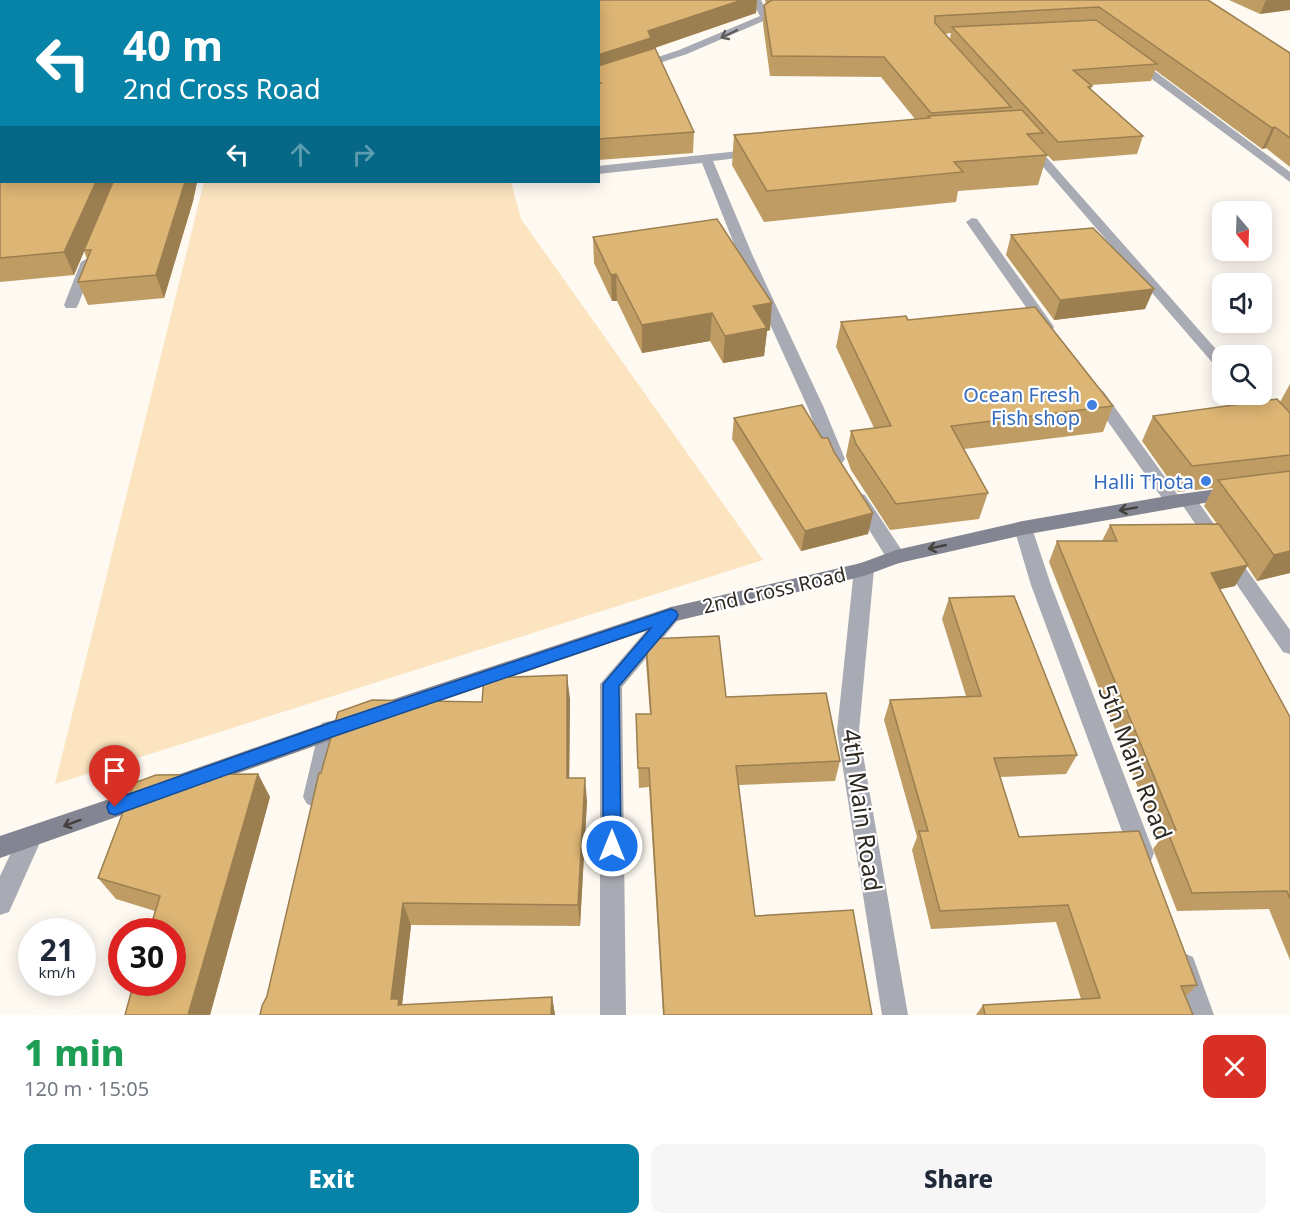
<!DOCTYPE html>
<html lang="en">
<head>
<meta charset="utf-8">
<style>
  body { margin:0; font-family:"Noto Sans",sans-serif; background:#f6f6f7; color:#1f2937; height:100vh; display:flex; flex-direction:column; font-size:22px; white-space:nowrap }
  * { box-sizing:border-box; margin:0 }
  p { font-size:20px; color:#747a83 }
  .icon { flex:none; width:33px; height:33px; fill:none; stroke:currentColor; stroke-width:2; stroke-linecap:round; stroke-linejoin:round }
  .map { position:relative; height:1015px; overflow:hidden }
  .panel { display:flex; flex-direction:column; background:#fff; flex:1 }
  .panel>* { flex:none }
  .guide { position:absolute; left:0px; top:0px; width:600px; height:183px; box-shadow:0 3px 15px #0003; background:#0883a8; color:#fff; overflow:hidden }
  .needle { width:39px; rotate:161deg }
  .fabs { position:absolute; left:1212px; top:201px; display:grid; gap:12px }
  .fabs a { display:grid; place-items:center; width:60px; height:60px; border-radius:12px; background:#fff; box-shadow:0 3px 15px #0003; font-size:30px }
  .speed { position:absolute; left:18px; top:918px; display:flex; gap:12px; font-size:30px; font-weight:700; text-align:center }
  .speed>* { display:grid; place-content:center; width:78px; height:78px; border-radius:50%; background:#fff; box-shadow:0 3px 15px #0003; line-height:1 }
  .speed small { font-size:15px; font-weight:400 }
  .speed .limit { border:9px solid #d22; background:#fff; color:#111 }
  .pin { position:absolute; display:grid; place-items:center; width:51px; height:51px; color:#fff; margin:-62px -26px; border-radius:50% 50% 50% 0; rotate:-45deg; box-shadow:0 0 6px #0007 }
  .pin .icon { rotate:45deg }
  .me { position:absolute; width:66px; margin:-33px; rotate:0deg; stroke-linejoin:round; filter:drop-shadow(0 0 4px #0008) }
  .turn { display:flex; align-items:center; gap:21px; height:126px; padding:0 24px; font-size:27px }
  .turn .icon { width:78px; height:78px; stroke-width:2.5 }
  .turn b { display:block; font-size:42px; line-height:51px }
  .lanes { display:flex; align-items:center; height:57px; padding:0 24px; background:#0003; justify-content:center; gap:30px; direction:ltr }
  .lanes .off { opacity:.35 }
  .round { display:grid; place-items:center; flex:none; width:63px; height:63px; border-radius:12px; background:#f6f6f7 }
  .summary { display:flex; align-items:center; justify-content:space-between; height:102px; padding:0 24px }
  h1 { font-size:36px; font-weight:800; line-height:45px; color:#1e9e55 }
  .button { display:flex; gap:12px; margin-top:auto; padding:12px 24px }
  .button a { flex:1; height:69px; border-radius:12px; background:#0883a8; color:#fff; font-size:24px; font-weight:800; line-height:69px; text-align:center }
  .button a+a { background:#f6f6f7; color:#1f2937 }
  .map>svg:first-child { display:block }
  .green { fill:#fbe4bf }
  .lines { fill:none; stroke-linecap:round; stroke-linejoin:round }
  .street { fill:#a9abb4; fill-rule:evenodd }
  .secondary { fill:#838592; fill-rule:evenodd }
  .wall { fill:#be9c64; fill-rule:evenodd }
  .shaded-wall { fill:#9b7f51 }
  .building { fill:#ddb574; stroke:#9b7f51; stroke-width:1.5 }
  .oneway { stroke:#5f5d5c }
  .oneway2 { stroke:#43403d }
  .route { fill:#1a73e8; stroke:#114b97; stroke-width:1.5 }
  .shop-dot { fill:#3f7fe0; stroke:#fff; stroke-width:2 }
  .labels { text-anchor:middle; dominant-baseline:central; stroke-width:4.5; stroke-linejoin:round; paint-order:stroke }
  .shop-label { font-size:20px; fill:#366cbe; stroke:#fff; text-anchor:end }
  .street-label { font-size:20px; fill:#2e2921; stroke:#fff }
  .near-street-label { font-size:24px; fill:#2e2921; stroke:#fff }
</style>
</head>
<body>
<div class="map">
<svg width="1290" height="1015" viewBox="0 0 1290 1015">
  <rect width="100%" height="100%" fill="#fef9f1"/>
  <!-- green -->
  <polygon class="green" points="204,182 511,182 521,219 763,560 55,784"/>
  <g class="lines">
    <!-- street -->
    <g class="street">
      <polygon points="751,0 761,0 770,17 768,19 687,54 598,83 598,77 679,50 760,16"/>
      <polygon points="1129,58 1137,58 1290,172 1290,182 1129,62"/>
      <polygon points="1030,142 1034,143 1222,356 1222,370 1217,368 1026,147 1024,145"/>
      <polygon points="758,149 764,153 762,155 713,161 752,254 824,408 845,459 842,463 830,463 827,459 808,408 738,254 702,163 598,174 598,166"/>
      <polygon points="972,218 977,219 1052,324 1054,327 1052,330 1042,330 966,222"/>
      <polygon points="88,258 95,262 78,305 76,308 66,308 64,305 81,262"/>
      <polygon points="1097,390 1103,391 1180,498 1188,494 1194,496 1290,630 1290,654 1283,652 1181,503 1173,507 1167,505 1089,395"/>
      <polygon points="1240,394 1257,394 1290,431 1290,448 1284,446"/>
      <polygon points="859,493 865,495 903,552 905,557 903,562 896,564 889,562 850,499 853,495"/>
      <polygon points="1023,521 1029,523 1032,528 1051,585 1154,853 1151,861 1142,864 1133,861 1130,853 1031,585 1014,528 1017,523"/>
      <polygon points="864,562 871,564 874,569 859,731 908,1015 882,1015 837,731 854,569 857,564"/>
      <polygon points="671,607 678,610 681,615 678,620 622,687 626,1015 600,1015 600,684 664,610"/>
      <polygon points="330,721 338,723 341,730 327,797 323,804 315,807 307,804 303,797 319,730 322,723"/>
      <polygon points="30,827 38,830 42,838 9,912 0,915 0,876 22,830"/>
      <polygon points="1184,953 1193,957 1214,1015 1188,1015 1171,966 1175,957"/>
    </g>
    <!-- secondary -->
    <g class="secondary">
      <polygon points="1232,487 1238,489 1241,493 1238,497 1023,535 899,563 864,576 672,622 394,717 386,714 383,708 386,702 394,699 671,607 861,563 896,550 1023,521 1173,495"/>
      <polygon points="357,712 365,714 368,721 365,728 185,792 177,789 174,782 177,775"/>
      <polygon points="148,786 156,789 160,796 156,803 0,858 0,836"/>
    </g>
  </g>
  <!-- wall -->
  <g class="wall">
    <polygon points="0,0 757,0 756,13 652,49 694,132 693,153 598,160 598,2 2,2 2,182 197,182 193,201 164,298 88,305 78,282 87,259 84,251 74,275 0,282"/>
    <path d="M765,0H1208L1290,53V167L1266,148L1262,149L1155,70L1151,81L1091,85L1092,86L1091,89L1143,136L1137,154L1053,161L1039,146V147L1047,155L1038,185L958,191L956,202L764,222L732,165L734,135L915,119L881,77L770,76L763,24L764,5L766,4ZM951,33L950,39L945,34Z"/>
    <polygon points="1229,0 1290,0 1260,14"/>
    <polygon points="1011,235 1145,309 1054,320 1006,255"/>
    <polygon points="593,237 770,330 767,331 764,356 723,363 710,341 642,353 617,301 612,301 594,263"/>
    <polygon points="908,320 1113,406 1103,432 964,449 988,493 979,519 890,530 851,470 846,456 851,431 874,428 836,347 841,322"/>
    <polygon points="1290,384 1290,573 1257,581 1247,566 1235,586 1220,589 1290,717 1290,960 1269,909 1177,911 1153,849 1159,841 1049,562 1057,541 1102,541 1110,525 1217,524 1204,506 1213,488 1178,492 1142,441 1153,416 1280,402"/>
    <polygon points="734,418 822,438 834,452 873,513 868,534 801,551 732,439"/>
    <polygon points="949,598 1077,755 1066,774 1000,777 1019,837 1197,985 1186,996 1193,1015 976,1015 983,1005 1081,999 1056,922 931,929 912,850 917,837 884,720 890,700 966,696 942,619"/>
    <polygon points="646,641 726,697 840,761 835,781 739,785 755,916 872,1015 663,1015 649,787 639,788 636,714 650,714 646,662"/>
    <polygon points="570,699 569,778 587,801 580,926 411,925 402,1005 552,997 555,1015 260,1015 267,996 321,773 482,702"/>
    <polygon points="258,774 270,797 210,1015 125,1015 155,911 116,899 98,878"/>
  </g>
  <!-- shaded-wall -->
  <g class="shaded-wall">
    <polygon points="742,0 757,0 756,13 651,49 598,75 598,55 648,31"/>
    <polygon points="1266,0 1290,0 1290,10 1260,14"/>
    <polygon points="1275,127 1266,148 1262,149 1272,128"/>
    <polygon points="96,182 114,182 74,275 64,252"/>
    <polygon points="185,182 197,182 193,201 164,298 156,275"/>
    <polygon points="616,274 617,301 612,301 611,275"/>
    <polygon points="1154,289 1145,309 1054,320 1060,300"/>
    <polygon points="772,303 770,330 767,331 764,356 723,363 725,336 753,306"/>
    <polygon points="712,313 710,341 642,353 642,325"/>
    <polygon points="873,513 868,534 801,551 805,531"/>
    <polygon points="1290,551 1290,573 1257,581 1274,555"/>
    <polygon points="1248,565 1235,586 1198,594 1211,573"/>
    <polygon points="567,675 570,699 569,801 567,778"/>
    <polygon points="258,774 270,797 210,1015 188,1015"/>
    <polygon points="585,778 587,801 580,926 578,905"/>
    <polygon points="403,903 411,925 402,1005 407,1015 391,999"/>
    <polygon points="552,997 555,1015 551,1015"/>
  </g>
  <!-- building -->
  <g class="building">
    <polygon points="0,0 362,0 361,2 2,2 2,182 96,182 64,252 0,258"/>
    <polygon points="439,0 742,0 648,31 651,38 598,55 598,2 439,2"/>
    <polygon points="772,0 1208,0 1290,53 1290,138 1275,127 1272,128 1099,7 935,16 935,23 1011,107 931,113 884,57 772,56 764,5"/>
    <polygon points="1096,20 1157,64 1073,70 1092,86 1088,87 1143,136 1058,142 952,27"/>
    <polygon points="655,48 694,132 598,139 598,84 601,83 598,82 598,66"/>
    <polygon points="1022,110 1043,133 1027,134 1047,155 954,162 963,172 767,191 734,135 930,118 928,116"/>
    <polygon points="113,182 185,182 156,275 78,282 91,250 84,250"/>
    <polygon points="717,219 772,303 753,306 767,328 725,336 712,313 642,325 616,274 611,275 593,237"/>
    <polygon points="1093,228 1154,289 1060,300 1011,235"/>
    <polygon points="1035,307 1113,406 951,426 988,493 896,504 856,444 851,431 891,426 841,322 906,316 908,320"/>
    <polygon points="1277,399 1290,413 1290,455 1192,466 1153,416"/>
    <polygon points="802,405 822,438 828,438 834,452 873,513 805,531 734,418"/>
    <polygon points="1290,471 1290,551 1274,555 1218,480"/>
    <polygon points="1219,524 1248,565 1211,573 1290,717 1290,899 1287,891 1192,893 1167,830 1176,830 1057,541 1117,541 1110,525"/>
    <polygon points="1014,596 1077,755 994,758 1019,837 1139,831 1197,985 1181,986 1193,1015 985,1015 983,1005 1100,998 1068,905 940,911 919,831 928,831 890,700 981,696 949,598"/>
    <polygon points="719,636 726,697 826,693 840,761 736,766 755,916 853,910 872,1015 664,1015 649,768 638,768 636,714 651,714 646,641 648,639"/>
    <polygon points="567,675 567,778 585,778 578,905 403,903 391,999 399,999 398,1005 552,997 551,1015 260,1015 262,1006 267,996 319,773 321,773 338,712 372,700 482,702 484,678"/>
    <polygon points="258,774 188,1015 125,1015 134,982 172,982 172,932 149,932 160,896 98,878 134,783 156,775"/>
  </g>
  <!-- one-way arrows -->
  <defs><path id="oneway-shaft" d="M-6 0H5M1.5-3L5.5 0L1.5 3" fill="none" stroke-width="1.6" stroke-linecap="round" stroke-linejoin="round" transform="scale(1.5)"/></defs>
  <use class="oneway" href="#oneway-shaft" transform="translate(729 34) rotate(154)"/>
  <g class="oneway2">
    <use href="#oneway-shaft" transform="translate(1128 509) rotate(170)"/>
    <use href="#oneway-shaft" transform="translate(937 547) rotate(167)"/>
    <use href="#oneway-shaft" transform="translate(72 823) rotate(160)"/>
  </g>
  <!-- route -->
  <polygon class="route" points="671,609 676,611 678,615 676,619 619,686 621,846 618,852 612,854 605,852 603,846 603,684 651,628 332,737 115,815 109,813 107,807 109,802 115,799 330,723"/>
  <!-- markers -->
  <g class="shop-dot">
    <circle cx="1092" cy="405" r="6"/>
    <circle cx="1206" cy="481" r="6"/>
  </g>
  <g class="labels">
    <!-- shop labels -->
    <g class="shop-label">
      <text x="1080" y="394">Ocean Fresh<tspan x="1080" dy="23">Fish shop</tspan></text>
      <text x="1194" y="481">Halli Thota</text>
    </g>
    <!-- street labels -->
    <g class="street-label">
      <text transform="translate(774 590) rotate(-13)">2nd Cross Road</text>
    </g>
    <!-- near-street labels -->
    <g class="near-street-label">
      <text transform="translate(1136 762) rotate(69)">5th Main Road</text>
      <text transform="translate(863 810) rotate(82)">4th Main Road</text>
    </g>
  </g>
</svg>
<div class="fabs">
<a><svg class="needle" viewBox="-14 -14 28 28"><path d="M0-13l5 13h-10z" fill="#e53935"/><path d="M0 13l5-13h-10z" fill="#747a83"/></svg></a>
<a><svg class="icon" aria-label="sound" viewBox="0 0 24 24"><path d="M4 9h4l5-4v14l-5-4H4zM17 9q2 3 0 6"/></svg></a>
<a><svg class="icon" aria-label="search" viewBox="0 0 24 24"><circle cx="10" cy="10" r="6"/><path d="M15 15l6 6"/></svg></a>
</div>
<div class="speed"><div>21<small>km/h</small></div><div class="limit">30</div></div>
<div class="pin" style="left:115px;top:807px;background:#d93025"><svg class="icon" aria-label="arrive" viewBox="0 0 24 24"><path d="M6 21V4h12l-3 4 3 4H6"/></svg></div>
<svg class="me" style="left:612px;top:846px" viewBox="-20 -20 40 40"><circle r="17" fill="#1a73e8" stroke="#fff" stroke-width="3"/><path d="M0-11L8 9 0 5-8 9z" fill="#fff"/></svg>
<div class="guide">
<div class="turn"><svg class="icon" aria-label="left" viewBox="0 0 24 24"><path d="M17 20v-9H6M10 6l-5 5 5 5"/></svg><div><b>40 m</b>2nd Cross Road</div></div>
<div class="lanes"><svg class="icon" aria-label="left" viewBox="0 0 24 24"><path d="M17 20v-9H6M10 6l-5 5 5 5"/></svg><svg class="icon off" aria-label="ahead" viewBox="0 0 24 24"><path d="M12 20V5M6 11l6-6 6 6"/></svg><svg class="icon off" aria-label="right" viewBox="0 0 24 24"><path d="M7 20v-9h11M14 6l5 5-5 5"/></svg></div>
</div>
</div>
<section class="panel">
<div class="summary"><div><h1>1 min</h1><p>120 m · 15:05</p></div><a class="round" style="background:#d93025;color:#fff"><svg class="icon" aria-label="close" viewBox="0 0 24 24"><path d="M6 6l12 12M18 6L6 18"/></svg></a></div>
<div class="button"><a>Exit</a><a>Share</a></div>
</section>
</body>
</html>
